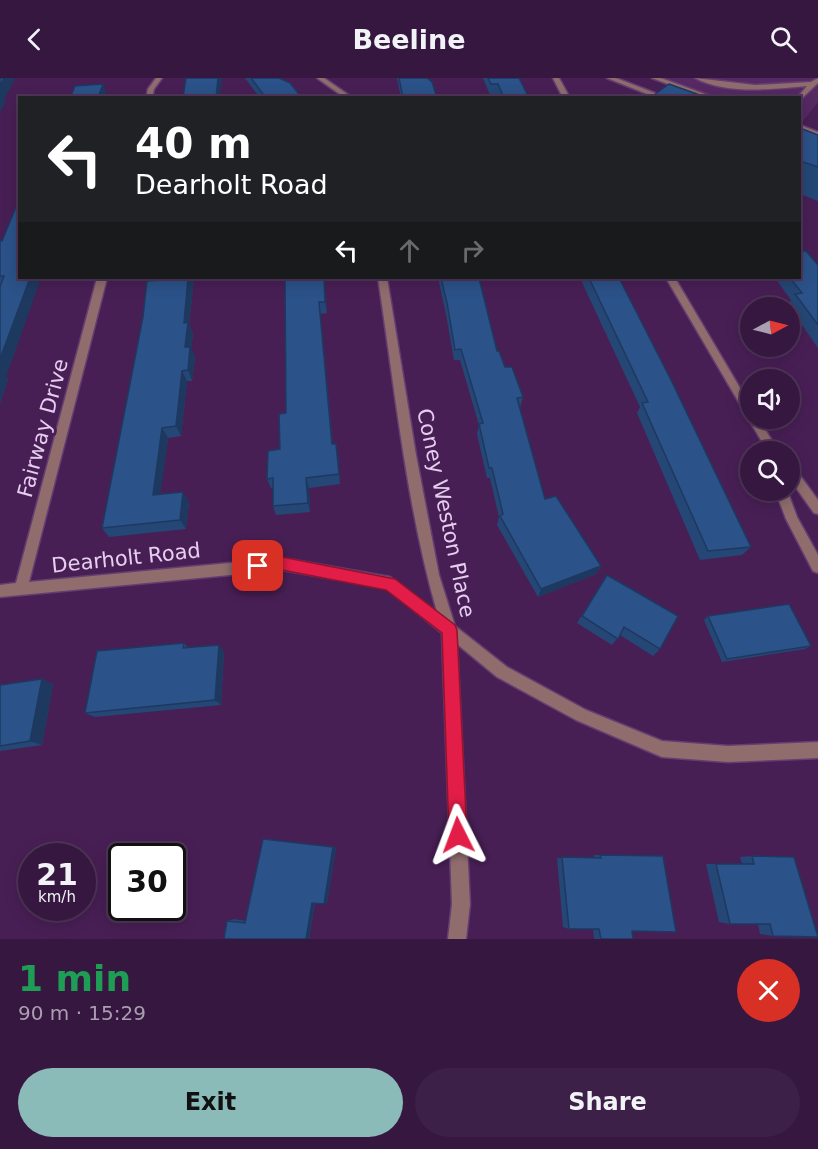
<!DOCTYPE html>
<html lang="en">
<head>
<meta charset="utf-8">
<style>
  body { margin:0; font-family:"DejaVu Sans",sans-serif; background:#3d2047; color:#f1f3f6; height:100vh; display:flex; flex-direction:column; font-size:22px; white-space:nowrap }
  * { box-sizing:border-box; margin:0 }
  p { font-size:20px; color:#aa9fb1 }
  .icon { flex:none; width:33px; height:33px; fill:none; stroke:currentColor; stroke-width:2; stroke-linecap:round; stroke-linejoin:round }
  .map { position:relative; height:861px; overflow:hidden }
  .sheet { display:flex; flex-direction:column; background:#361740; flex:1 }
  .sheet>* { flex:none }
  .hud { position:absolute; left:18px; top:18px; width:783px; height:183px; border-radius:0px; box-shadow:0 3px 15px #0003,0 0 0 2px #503659; background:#202124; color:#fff; overflow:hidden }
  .needle { width:39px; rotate:83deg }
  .buttons { position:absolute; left:740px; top:219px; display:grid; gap:12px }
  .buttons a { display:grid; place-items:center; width:60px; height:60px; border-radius:50%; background:#361740; box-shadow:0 3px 15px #0003,0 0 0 2px #503659; font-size:30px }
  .speed { position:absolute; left:18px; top:765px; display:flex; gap:12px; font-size:30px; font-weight:700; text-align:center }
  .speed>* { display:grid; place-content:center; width:78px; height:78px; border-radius:50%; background:#361740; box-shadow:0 3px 15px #0003,0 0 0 2px #503659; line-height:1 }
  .speed small { font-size:15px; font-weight:400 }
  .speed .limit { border:3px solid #111; border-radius:9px; background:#fff; color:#111 }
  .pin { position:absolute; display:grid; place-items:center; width:51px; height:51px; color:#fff; margin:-26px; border-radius:12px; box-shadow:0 3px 9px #0006 }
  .me { position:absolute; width:66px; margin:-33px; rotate:357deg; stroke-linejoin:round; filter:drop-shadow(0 0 4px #0008) }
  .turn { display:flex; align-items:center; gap:21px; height:126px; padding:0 18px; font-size:27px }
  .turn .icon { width:78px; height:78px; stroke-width:2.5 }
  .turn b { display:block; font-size:42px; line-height:51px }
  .lanes { display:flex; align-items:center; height:57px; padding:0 18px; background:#0003; justify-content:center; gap:30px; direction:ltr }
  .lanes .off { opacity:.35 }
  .round { display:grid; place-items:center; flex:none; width:63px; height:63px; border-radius:32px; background:#3d2047 }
  .overview { display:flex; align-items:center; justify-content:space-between; height:102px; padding:0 18px }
  h1 { font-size:36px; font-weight:600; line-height:45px; color:#1e9e55 }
  .button { display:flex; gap:12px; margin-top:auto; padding:12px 18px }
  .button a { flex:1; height:69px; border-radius:36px; background:#8bbbb9; color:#111; font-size:24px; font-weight:600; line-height:69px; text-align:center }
  .button a+a { background:#3d2047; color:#f1f3f6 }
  header { display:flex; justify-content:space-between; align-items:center; height:78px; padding:0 18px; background:#361740; font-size:27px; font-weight:600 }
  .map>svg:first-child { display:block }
  .built { fill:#562864 }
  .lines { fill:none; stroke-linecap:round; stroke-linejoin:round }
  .service-casing { stroke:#643e71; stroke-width:3 }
  .minor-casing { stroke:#643e71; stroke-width:3 }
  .tertiary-casing { stroke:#643e71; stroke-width:3 }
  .service { fill:#906c6d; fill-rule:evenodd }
  .minor { fill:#906c6d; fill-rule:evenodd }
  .tertiary { fill:#906c6d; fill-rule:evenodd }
  .wall { fill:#254776 }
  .shaded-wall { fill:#1e3960 }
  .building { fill:#2b5289; stroke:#1e3960; stroke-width:1.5 }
  .route { fill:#e11d48; stroke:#92132f; stroke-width:1.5 }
  .labels { text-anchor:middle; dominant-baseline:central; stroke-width:6; stroke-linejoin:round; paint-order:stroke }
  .street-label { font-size:21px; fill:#e6ceef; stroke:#481f55 }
</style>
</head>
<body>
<header><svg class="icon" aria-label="back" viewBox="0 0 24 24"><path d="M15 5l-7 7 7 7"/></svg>Beeline<svg class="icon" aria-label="search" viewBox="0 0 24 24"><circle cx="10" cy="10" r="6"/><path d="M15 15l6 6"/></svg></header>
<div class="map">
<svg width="818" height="861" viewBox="0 0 818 861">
  <rect width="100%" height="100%" fill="#481f55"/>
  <!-- built -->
  <polygon class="built" points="655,0 818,0 818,24 800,47 800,20 713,19"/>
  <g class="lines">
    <!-- service casing -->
    <g class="service-casing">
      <path id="service" d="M695,0L755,7L811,4L818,0V5L800,22V20H797L807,8C774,11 725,17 695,0Z"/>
    </g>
    <!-- minor casing -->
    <g class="minor-casing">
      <g id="minor">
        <polygon points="156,0 162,0 154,11 152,20 146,20 148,11"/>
        <polygon points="317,0 324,0 353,20 345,20"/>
        <path d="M97,200H107L29,504L282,480L390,499L437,534C406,426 395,311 378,200H387L416,377L439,497L455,548L507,589L586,632L662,663L728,668L818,664V680L728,684L662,679L576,642L497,599L457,566L470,826L466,861H448L452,826L442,555L387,510L282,492L0,519V507L16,505Z"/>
      </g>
    </g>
    <!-- tertiary casing -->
    <g class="tertiary-casing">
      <g id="tertiary">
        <polygon points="553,0 559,0 570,20 563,20"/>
        <polygon points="607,0 616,0 668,20 657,20"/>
        <polygon points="652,0 661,0 716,20 705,20"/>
        <polygon points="800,47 818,54 818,58 800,51"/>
        <polygon points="666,200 675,200 750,327 750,340 758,340 779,374 768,374"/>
        <polygon points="789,386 793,388 818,422 818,436 814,435 789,400"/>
        <polygon points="775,412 787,412 797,439 818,477 818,495 813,493 786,441"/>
      </g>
    </g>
    <!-- service -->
    <use href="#service" class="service"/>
    <!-- minor -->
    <use href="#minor" class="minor"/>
    <!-- tertiary -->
    <use href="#tertiary" class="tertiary"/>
  </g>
  <!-- wall -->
  <g class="wall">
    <polygon points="245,0 279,0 302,20 260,20"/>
    <polygon points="397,0 427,0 437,20 401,20"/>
    <polygon points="483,0 519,0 529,20 498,20 497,17 490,17"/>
    <polygon points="800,50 818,57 818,123 800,116"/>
    <polygon points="20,122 6,299 8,301 0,325 0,163 2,163"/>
    <polygon points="818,187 818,270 788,227 791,222 775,200 800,200"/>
    <polygon points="161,200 194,200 189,247 193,256 191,270 195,280 192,303 187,303 181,358 168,360 160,417 189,424 186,451 109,459 102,450"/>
    <polygon points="285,200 324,200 327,235 320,236 333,366 338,376 340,406 309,410 310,434 276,437 273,428 273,410 271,410 267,401 280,371 286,335"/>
    <polygon points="438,200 479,200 497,273 505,289 523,319 520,330 545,421 601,488 596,496 538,519 497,447 499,439 490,400 487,400 477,356 479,347 460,282 454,282 446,236"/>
    <polygon points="580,200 619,200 751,469 742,477 700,482 637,335 640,329"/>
    <polygon points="602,505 660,571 653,578 620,557 612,567 577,545"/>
    <polygon points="708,538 811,568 805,571 722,584 704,542"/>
    <polygon points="184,565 188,570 224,574 221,627 95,639 85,635"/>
    <polygon points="42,601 53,607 42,667 0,673 0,607"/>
    <polygon points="333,769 336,770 327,825 315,825 309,861 227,843 234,841 246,843"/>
    <polygon points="594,777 600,777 632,853 633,861 594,861 593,851 569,851 563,849 557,780 594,780"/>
    <polygon points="752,778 773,858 760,856 758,846 730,846 719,844 706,786 742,786 740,779"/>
  </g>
  <!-- shaded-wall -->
  <g class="shaded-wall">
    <polygon points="4,0 15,0 4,22 6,24 0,34 0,8"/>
    <polygon points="218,0 222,0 220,20 216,20"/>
    <polygon points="103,6 107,17 107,20 98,20"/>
    <polygon points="30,200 41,200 6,299 8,301 0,325 0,281"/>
    <polygon points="188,200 194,200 189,247 193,256 191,270 195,280 192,303 188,292 185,269 184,245"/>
    <polygon points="324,200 327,235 325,224"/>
    <polygon points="319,224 320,236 334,376 332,366"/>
    <polygon points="182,293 187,303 181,358 176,348"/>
    <polygon points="162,350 168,360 159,427 153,417"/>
    <polygon points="336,366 338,376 340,406"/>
    <polygon points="306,400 309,410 310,434 308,425"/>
    <polygon points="183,414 189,424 186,451 180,442"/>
    <polygon points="601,488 596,496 538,519 541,511"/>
    <polygon points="219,567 224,574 221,627 215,622"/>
    <polygon points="42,601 53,607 42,667 30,663"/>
    <polygon points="333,769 336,770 327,825 324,826"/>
    <polygon points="315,823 309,861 306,861 312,825"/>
  </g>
  <!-- building -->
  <g class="building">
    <polygon points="0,0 4,0 0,8"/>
    <polygon points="186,0 218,0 216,20 183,20"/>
    <polygon points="251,0 279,0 290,5 302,20 266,20"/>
    <polygon points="399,0 427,0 432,4 437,20 403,20"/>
    <polygon points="488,0 519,0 529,20 504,20 498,6 491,6"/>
    <polygon points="103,6 98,20 70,20 75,8"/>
    <polygon points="669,6 708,20 650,20"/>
    <polygon points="800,50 818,57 818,89 800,83"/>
    <polygon points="19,122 20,200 30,200 0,281 0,209 4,198 0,198 0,163 2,163"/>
    <polygon points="800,173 806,173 818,187 818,247 795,216 802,215 790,200 800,200"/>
    <polygon points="161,200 188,200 184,245 188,244 185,269 190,269 188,292 182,293 176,348 162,350 153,417 183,414 180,442 102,450 143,239 147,203 161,202"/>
    <polygon points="285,200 324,200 325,224 319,224 332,366 336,366 339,396 306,400 308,425 273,428 273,400 267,401 268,373 280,371 279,336 286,335"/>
    <polygon points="441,200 479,200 497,273 499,273 505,289 512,289 523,319 517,320 545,421 556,418 601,488 541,511 500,438 503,436 492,390 489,390 479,346 483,345 461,271 455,272 447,225"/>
    <polygon points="589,200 619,200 671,302 751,469 708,473 642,325 648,324"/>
    <polygon points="607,497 678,538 660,571 624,549 618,561 582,538"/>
    <polygon points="789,526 811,568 727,581 708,538"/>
    <polygon points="184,565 183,570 219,567 215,622 85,635 97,573"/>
    <polygon points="42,601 30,663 0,668 0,607"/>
    <polygon points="263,761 333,769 324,826 312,825 306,861 224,861 227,843 245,845"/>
    <polygon points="600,777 663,778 676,854 632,853 633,861 601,861 599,851 569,851 562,779 601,780"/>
    <polygon points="752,778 794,779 818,859 773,858 770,846 730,846 716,786 754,786"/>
  </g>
  <!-- route -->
  <polygon class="route" points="282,479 395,501 455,547 457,552 467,757 465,764 458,766 452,764 449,757 442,555 386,512 282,492 258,495 253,493 251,488 253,483"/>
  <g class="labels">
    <!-- street labels -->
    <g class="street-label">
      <text transform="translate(43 350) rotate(-75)">Fairway Drive</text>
      <text transform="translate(446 435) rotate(78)">Coney Weston Place</text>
      <text transform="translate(126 480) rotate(-6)">Dearholt Road</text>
    </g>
  </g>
</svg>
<div class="buttons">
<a><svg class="needle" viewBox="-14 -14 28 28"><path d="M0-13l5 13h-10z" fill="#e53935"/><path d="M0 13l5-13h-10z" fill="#aa9fb1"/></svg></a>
<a><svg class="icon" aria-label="sound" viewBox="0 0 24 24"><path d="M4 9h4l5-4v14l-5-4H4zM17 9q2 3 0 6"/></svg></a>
<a><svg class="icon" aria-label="search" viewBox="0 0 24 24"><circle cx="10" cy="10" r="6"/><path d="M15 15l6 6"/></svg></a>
</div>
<div class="speed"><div>21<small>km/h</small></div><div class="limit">30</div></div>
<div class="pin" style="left:258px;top:488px;background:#d93025"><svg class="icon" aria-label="arrive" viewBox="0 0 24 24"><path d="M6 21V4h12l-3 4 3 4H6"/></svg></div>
<svg class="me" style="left:458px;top:757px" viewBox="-20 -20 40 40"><path d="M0-17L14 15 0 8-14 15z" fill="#e11d48" stroke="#fff" stroke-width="4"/></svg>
<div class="hud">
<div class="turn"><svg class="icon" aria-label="left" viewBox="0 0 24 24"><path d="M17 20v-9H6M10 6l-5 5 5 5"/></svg><div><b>40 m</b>Dearholt Road</div></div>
<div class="lanes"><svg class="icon" aria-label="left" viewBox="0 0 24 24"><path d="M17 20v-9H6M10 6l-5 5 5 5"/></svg><svg class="icon off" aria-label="ahead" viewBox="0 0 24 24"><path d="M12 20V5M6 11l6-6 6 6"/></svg><svg class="icon off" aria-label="right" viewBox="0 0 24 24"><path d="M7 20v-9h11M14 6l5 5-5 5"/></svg></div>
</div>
</div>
<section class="sheet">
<div class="overview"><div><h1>1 min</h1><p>90 m · 15:29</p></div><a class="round" style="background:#d93025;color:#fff"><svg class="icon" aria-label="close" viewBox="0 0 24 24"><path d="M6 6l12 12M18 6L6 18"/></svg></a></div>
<div class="button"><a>Exit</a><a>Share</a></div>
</section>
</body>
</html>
